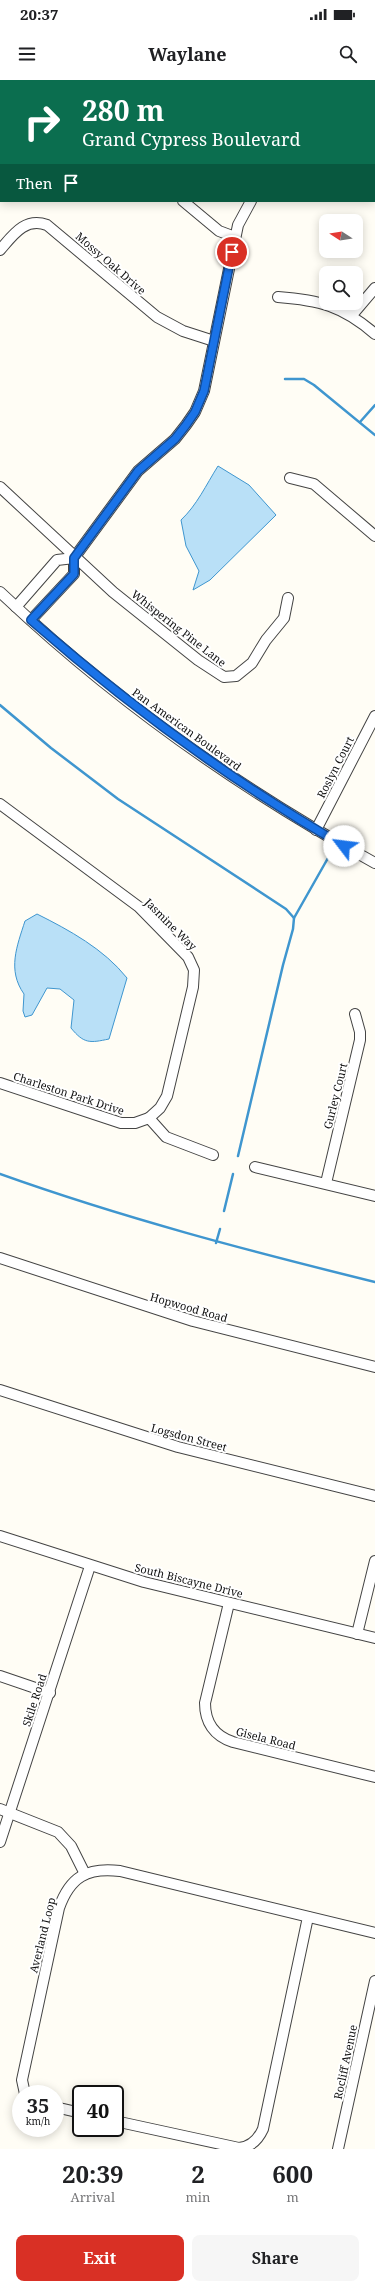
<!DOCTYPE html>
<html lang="en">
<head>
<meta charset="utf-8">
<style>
  body { margin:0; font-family:"Noto Serif",serif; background:#f6f6f6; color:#202124; height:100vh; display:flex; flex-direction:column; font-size:15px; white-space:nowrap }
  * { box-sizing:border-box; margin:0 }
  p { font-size:13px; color:#757577 }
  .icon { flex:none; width:22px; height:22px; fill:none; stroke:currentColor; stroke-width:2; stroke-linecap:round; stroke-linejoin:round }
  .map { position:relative; height:2069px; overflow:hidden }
  .panel { display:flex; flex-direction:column; background:#fff; flex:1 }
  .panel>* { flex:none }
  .guide { position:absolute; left:0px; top:0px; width:375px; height:122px; box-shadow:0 2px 10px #0003; background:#0b6e4f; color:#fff; overflow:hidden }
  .needle { width:26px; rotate:282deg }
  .fabs { position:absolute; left:319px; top:134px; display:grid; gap:8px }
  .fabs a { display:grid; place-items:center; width:44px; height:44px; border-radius:8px; background:#fff; box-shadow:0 2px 10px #0003; font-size:20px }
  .speed { position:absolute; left:12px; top:2005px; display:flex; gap:8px; font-size:20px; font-weight:700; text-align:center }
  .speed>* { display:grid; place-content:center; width:52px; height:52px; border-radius:50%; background:#fff; box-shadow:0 2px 10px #0003; line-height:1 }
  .speed small { font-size:10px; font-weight:400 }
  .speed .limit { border:2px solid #111; border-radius:6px; background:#fff; color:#111 }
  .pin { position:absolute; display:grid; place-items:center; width:34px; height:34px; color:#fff; margin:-17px; border:2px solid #fff; border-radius:50%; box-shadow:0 1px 4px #0007 }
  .me { position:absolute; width:44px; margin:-22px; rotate:300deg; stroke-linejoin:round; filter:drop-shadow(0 0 3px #0008) }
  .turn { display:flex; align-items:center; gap:14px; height:84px; padding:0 16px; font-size:18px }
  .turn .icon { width:52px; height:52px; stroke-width:2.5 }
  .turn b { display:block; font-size:28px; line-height:34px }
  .then { display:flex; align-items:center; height:38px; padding:0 16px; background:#0003; gap:8px; font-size:15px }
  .eta { display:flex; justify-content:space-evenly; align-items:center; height:68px; text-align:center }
  .eta b { font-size:24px; font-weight:700; line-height:28px }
  .primary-button { display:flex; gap:8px; margin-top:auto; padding:8px 16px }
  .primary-button a { flex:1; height:46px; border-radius:8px; background:#d93025; color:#fff; font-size:16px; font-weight:700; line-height:46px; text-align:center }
  .primary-button a+a { background:#f6f6f6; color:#202124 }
  .status { display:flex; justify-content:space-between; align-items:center; height:28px; padding:0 20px; background:#fff; direction:ltr }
  .status svg { height:11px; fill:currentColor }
  header { display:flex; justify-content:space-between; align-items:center; height:52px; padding:0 16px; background:#fff; font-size:18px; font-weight:700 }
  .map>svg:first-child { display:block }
  .water { fill:#b9e0f7; stroke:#3f96cf }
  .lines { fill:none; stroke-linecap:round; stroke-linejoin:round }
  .stream { stroke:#3f96cf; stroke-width:2.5 }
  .minor-casing { stroke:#444; stroke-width:12 }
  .minor { stroke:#fff; stroke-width:10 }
  .route-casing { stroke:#114b97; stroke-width:10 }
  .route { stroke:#1a73e8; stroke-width:7 }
  .labels { text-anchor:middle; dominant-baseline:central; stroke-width:4; stroke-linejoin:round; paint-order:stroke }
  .street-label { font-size:11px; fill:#111; stroke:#fff }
</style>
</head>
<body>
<div class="status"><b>20:37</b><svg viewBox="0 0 49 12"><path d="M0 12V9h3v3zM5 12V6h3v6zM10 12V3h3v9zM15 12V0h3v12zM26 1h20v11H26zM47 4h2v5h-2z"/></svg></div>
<header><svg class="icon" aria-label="menu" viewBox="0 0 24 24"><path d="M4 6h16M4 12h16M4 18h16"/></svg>Waylane<svg class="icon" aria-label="search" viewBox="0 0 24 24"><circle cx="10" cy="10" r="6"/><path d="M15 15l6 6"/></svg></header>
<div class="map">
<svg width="375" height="2069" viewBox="0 0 375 2069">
  <rect width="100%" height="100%" fill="#fffdf5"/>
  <!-- water -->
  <g class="water">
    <path d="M218,386L249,405L276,435L210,500L193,510L199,491L186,466L181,440C197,425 206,405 218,386Z"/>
    <path d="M37,834C69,850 104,869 127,898L109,959C90,963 84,964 71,948L74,920L60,909L47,908L32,935L25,937L23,931L24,914C7,890 17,866 25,841Z"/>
  </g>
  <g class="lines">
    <!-- stream -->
    <g class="stream">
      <polyline points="285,299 304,299 314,305 375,355"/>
      <polyline points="360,342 375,325"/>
      <polyline points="0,625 51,668 118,719 286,829 294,838 293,849 283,885 238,1076"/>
      <polyline points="294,838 328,778"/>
      <path d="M0,1094C123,1138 249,1171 375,1202"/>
      <polyline points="224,1131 233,1094"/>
      <polyline points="216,1163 220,1149"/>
    </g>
    <!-- minor casing -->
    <g class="minor-casing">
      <g id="minor">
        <polyline points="148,1 149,0"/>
        <polyline points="374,20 375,19"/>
        <polyline points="183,121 219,151 235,157"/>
        <path d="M0,170C13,155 25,137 47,145L157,237L183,251L214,261"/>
        <path d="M278,217C319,220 343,226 375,254"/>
        <polyline points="352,235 375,208"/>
        <polyline points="290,398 314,404 375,456"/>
        <polyline points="0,407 113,512 198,580 224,597 236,596 252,583 266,560 284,538 288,518"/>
        <path d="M0,512C112,618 240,709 375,783"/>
        <polyline points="16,527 57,480 74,478"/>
        <polyline points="31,540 74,494 74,478 138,391 175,359 186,345 195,332 204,311 238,145 251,121"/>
        <polyline points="0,724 139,827 188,877 194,890 193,907 167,1016 160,1028 149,1038"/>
        <polyline points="316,750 375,636"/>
        <polyline points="0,1003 121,1043 135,1043 149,1038 166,1057 213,1075"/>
        <polyline points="255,1087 375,1116"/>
        <polyline points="326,1103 360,960 360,952 355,934"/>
        <polyline points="0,1178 193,1241 375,1287"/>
        <polyline points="0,1310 178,1367 375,1416"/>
        <polyline points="0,1456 144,1502 375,1558"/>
        <path d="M229,1523L205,1623C205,1642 214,1656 233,1662L375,1697"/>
        <polyline points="357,1554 375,1481"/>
        <polyline points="0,1596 50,1613"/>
        <polyline points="0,1729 58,1752 71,1766 85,1794"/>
        <polyline points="0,1762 90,1486"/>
        <path d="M25,2014L22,2000L59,1828C70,1797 87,1787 120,1791L375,1853"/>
        <polyline points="55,2027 81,2033"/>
        <path d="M115,2041L239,2068C251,2067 258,2060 263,2049L308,1837"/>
        <polyline points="338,2069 375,1901"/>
      </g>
    </g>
    <!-- minor -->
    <use href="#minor" class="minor"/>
  </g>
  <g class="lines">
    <!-- route casing -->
    <g class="route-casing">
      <path id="route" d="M232,172L204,311L195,332L186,345L175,359L138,391L74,478V494L31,540C128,625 231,701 344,766"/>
    </g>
    <!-- route -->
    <use href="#route" class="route"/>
  </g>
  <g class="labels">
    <!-- street labels -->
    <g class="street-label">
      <text transform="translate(111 183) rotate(41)">Mossy Oak Drive</text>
      <text transform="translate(179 548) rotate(38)">Whispering Pine Lane</text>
      <text transform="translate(187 649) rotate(36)">Pan American Boulevard</text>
      <text transform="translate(335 687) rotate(-63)">Roslyn Court</text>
      <text transform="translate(171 844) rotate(45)">Jasmine Way</text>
      <text transform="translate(69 1013) rotate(18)">Charleston Park Drive</text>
      <text transform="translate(335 1016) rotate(-76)">Gurley Court</text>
      <text transform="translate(189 1227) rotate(16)">Hopwood Road</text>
      <text transform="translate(189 1357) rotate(15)">Logsdon Street</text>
      <text transform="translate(189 1500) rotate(14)">South Biscayne Drive</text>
      <text transform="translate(34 1620) rotate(-72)">Skile Road</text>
      <text transform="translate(266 1658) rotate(14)">Gisela Road</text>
      <text transform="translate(42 1855) rotate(-76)">Averland Loop</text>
      <text transform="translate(345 1982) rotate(-78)">Rocliff Avenue</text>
    </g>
  </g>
</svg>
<div class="fabs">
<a><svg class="needle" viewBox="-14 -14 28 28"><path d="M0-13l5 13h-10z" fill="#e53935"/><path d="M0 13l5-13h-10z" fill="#757577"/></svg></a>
<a><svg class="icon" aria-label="search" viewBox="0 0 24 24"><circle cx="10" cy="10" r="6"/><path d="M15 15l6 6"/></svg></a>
</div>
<div class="speed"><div>35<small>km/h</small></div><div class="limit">40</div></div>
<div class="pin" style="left:232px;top:172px;background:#d93025"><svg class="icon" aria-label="arrive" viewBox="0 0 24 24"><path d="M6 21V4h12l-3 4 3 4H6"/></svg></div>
<svg class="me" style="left:344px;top:766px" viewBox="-20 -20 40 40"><circle r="19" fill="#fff"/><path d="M0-13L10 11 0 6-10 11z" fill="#1a73e8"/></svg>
<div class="guide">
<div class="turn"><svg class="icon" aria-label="right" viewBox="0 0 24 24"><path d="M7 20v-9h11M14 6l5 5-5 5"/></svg><div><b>280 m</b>Grand Cypress Boulevard</div></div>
<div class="then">Then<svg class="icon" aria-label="arrive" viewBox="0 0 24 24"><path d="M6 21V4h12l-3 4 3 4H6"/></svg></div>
</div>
</div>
<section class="panel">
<div class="eta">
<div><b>20:39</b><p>Arrival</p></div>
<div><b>2</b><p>min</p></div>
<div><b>600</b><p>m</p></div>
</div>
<div class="primary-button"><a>Exit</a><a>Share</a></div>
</section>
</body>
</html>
